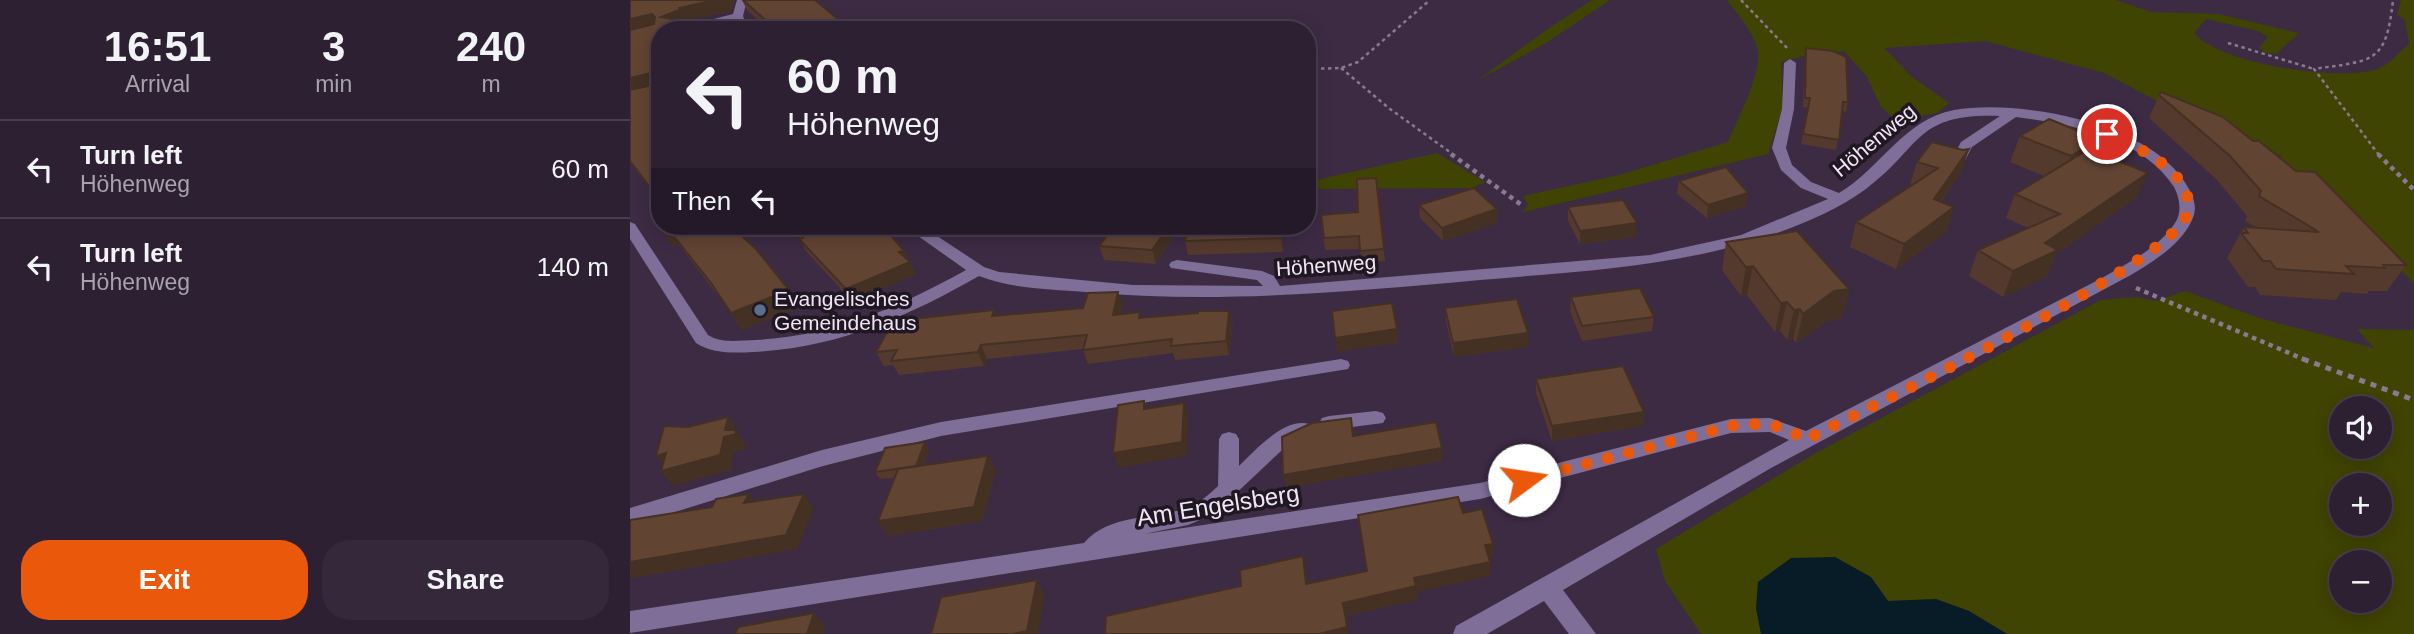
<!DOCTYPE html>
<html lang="en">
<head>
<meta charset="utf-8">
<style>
  body { margin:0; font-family:Arial,sans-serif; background:#36283b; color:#f1f3f6; height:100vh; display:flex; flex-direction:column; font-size:26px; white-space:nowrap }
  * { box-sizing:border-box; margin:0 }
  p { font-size:23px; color:#a7a3ac }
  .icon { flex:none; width:38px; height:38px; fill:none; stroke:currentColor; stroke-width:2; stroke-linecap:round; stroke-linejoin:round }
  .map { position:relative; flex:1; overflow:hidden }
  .sheet { display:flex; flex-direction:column; background:#2e2033; width:630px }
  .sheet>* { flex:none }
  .banner { position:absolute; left:21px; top:21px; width:665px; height:214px; border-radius:28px; box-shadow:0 4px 18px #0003,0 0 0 2px #493e4e; background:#2e2033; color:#f1f3f6; overflow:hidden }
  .buttons { position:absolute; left:1699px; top:396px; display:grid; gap:14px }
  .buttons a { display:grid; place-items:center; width:63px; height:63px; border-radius:50%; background:#2e2033; box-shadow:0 4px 18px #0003,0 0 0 2px #493e4e; font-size:35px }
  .pin { position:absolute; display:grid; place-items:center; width:60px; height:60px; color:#fff; margin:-30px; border:4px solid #fff; border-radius:50%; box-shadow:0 2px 7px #0007 }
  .me { position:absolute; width:77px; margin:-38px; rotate:76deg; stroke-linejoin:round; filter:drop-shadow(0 0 5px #0008) }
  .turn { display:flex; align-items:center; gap:24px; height:147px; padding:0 21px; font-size:32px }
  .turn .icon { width:91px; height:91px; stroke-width:2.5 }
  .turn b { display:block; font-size:49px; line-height:60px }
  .then { display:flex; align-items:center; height:66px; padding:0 21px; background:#0003; gap:14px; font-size:26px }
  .eta { display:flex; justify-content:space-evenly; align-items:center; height:119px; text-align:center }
  .eta b { font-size:42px; font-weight:600; line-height:49px }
  .action { display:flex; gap:14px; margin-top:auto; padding:14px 21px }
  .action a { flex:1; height:80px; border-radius:28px; background:#ea580c; color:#fff; font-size:28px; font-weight:600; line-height:80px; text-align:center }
  .action a+a { background:#36283b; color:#f1f3f6 }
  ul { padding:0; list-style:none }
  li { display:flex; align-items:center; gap:21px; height:98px; padding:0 21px; border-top:2px solid #493e4e }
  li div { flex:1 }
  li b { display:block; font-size:26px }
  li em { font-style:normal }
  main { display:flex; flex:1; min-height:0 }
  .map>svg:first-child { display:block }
  .green { fill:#3f4402; fill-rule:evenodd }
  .water { fill:#071c27 }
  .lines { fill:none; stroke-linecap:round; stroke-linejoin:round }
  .path-far2 { stroke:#897a90; stroke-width:2.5; stroke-dasharray:3.5 3.5; stroke-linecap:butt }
  .path-far1 { stroke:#897a90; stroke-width:4.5; stroke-dasharray:4.5 4.5; stroke-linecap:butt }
  .path { stroke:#897a90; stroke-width:5; stroke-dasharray:6 6; stroke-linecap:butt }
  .minor { fill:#7f6e97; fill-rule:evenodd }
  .wall { fill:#543a2c }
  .shaded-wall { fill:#453024 }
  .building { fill:#624433; stroke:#453024; stroke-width:2 }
  .route { stroke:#ea580c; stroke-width:12; stroke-dasharray:0 21.6 }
  .service-dot { fill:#5c6f8a; stroke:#1f1722; stroke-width:2.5 }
  .labels { text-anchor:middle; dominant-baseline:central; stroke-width:7; stroke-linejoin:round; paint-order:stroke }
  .street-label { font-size:21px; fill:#f0e5f5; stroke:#1f1722 }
  .poi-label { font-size:21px; fill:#f0e5f5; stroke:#1f1722; text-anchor:start }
  .near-street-label { font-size:24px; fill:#f0e5f5; stroke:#1f1722 }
</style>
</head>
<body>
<main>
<section class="sheet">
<div class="eta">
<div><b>16:51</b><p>Arrival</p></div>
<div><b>3</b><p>min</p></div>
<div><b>240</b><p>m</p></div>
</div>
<ul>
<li><svg class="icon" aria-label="left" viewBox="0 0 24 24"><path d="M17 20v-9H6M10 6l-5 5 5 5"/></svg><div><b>Turn left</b><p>Höhenweg</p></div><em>60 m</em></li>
<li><svg class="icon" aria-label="left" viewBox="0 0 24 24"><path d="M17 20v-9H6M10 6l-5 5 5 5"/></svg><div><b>Turn left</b><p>Höhenweg</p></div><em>140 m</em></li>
</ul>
<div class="action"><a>Exit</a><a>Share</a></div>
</section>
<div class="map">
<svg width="1784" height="634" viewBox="0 0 1784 634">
  <rect width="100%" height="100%" fill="#3d2b44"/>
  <!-- green -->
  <g class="green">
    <polygon points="962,0 980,0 916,43 848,80 919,28"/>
    <path d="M1097,0H1486L1521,12L1588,14L1669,33L1646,54L1636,53L1629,48L1638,37L1628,31L1576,19L1564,33C1590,64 1706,81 1745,70C1757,67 1769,52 1779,44L1775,20L1767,15L1771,0H1784V284L1714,207L1636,167L1652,156L1600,132H1586L1474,73L1355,41L1254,48L1282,77L1319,103L1307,113L1267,121L1251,107L1237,77L1214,51L1186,53L1151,62L1153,107L1138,154L893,212L898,204L893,196L989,175L1098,142C1107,120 1131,75 1128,52C1127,37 1106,12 1097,0Z"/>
    <polygon points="807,153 855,182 842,188 677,189 677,182"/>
    <path d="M1555,291L1632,319L1744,348L1727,329L1784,330V634H1377L1339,611L1306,599L1258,601L1241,577L1126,608L1131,634H1071L1035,581L1026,549L1186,453L1471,300L1507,297L1526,301ZM1712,408H1750V446H1712ZM1712,485H1750V523H1712ZM1712,562H1750V600H1712Z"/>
  </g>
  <!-- water -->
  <polygon class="water" points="1205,557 1241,577 1258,601 1306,599 1339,611 1377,634 1131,634 1126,608 1128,582 1161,558"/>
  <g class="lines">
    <!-- path-far2 -->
    <g class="path-far2">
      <polyline points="1111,0 1157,48"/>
      <polyline points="1598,43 1684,69"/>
      <polyline points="711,68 760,109 824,155"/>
      <polyline points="677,69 711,68 728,62 800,0"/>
      <path d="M1749,155L1684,69C1743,60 1756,65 1763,0"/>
    </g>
    <!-- path-far1 -->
    <g class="path-far1">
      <polyline points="821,154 893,206"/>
      <polyline points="1748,154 1784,190"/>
      <polyline points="1506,288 1678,361"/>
    </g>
    <!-- path -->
    <polyline class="path" points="1673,359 1784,400"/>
    <!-- minor -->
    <g class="minor">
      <polygon points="107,0 117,0 113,16 118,30 107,30 104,20 62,30 41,30 103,14"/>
      <path d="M1160,59L1166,63L1164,109L1156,148L1162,165L1181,182L1209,193C1250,169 1274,119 1324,110C1389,99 1516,122 1554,181C1562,193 1569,206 1562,220C1551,245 1521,263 1499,276L1141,468L933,590L966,634H939L914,601L857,634H823L826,626L1159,440L1140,432L1101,433L850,499L0,633V611L454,543C478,514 525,519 557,508C569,503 579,495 588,486L589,439L592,434L599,432L606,434L609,439V466C625,450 655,417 679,424L682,429L679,434L651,451L584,514L558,525L514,534L850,483L1101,419L1140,418L1176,431L1472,278C1496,264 1529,248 1545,223C1552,213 1550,198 1544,187C1512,137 1441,124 1386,117L1342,147L1332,166H1322L1320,163L1331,142L1370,116C1284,113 1293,146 1236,189C1210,208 1180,221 1150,232C1053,267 952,271 850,280C718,292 587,304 455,292C420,289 381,289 349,276C277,317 207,348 123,352C104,353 83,354 66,343L0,239V222L5,224L78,335C92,344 110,340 125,340C204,336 269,307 336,270L274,226H292L354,267L369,272L503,285L633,286L627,280L541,268L539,265L541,262L547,260L632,271L644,276L650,286L1020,255L1111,235L1198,199L1171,188L1151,170L1142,148L1152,109L1154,63Z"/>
      <polygon points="711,359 718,361 720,365 718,369 311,436 193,466 0,526 0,508 192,450 311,422"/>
      <polygon points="746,411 753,413 756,418 753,423 699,430 692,428 689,423 692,418 699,416"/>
    </g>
  </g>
  <!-- wall -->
  <g class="wall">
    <polygon points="0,0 104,0 101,11 56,21 56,23 53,25 56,30 51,30 50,26 51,30 30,30 30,226 102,226 126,249 159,290 169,307 112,330 90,298 49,245 43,247 32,231 21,211 27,209 19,196 24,194 0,163"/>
    <polygon points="112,0 210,21 231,30 139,30 117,10"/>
    <polygon points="1176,48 1218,102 1216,112 1212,111 1206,150 1171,144 1178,108 1173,107 1175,57"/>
    <polygon points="1529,95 1776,265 1757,291 1739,291 1737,294 1711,292 1706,300 1630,295 1625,287 1618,287 1597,258 1614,227 1627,228 1615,221 1617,216 1587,180 1519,118"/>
    <polygon points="1390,136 1463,151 1507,197 1426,254 1417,276 1373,297 1339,276 1348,250 1398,228 1376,218 1385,194 1414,176 1380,162"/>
    <polygon points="1339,149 1331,172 1311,202 1324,207 1316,232 1266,269 1220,247 1226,222 1281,185 1280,185 1287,162"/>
    <polygon points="746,178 755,261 732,263 730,249 695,250 691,215 728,212"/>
    <polygon points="1049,181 1116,206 1077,218 1047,194"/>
    <polygon points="789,205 867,223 813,241 790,218"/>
    <polygon points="938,207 1006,237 950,244 938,221"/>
    <polygon points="160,226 234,226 239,232 252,234 274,251 286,274 222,301 176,251 169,239 171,239"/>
    <polygon points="651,226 653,252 558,255 555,241"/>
    <polygon points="542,239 526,264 474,260 469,246"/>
    <polygon points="1096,242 1219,289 1212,318 1197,321 1166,343 1163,339 1157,340 1150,331 1145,332 1117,295 1111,296 1092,270"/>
    <polygon points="941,297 1024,317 1022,331 952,341 940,311"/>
    <polygon points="493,305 491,314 512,318 599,311 603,324 599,355 545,360 543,353 458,364 453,349 357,359 354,366 269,375 263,365 254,366 246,352 367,316"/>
    <polygon points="815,308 898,333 898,347 824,357 816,322"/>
    <polygon points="906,379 1014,412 1012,426 922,441 906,393"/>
    <polygon points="295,442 299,449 294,465 358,456 366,471 352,521 257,536 264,478 250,479 245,472"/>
  </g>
  <!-- shaded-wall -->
  <g class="shaded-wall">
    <polygon points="85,0 104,0 101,11 56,21 56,23 53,25 56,30 51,30 31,17 49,8"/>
    <polygon points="22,14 29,27 0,34 0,19"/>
    <polygon points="21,73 30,87 0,94 0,78"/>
    <polygon points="1468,139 1457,165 1430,183 1441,156"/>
    <polygon points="1339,149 1331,172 1296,223 1304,199"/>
    <polygon points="1518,173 1507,197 1426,254 1417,276 1373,297 1383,271 1415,243"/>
    <polygon points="1118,193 1116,206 1077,218 1078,205"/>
    <polygon points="1324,207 1316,232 1266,269 1274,244"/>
    <polygon points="867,209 867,223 813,241 812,228"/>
    <polygon points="1007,223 1006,237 950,244 950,231"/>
    <polygon points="539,226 542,239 526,264 522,250"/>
    <polygon points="650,226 651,226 653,252 651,238"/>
    <polygon points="38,229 49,245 43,247 32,231"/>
    <polygon points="274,251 286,274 222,301 216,289 269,252"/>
    <polygon points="1123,266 1117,295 1111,296 1116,267"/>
    <polygon points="1219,289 1212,318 1197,321 1166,343 1173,314 1204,291"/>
    <polygon points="159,290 169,307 112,330 101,313"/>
    <polygon points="488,292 493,305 488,328 483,315"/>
    <polygon points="1157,302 1150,331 1145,332 1151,303"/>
    <polygon points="1170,309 1163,339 1157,340 1164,310"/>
    <polygon points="599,311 603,324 599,355 596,341"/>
    <polygon points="767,329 769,343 707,352 705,338"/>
    <polygon points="898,333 898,347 824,357 823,343"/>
    <polygon points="351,345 357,359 354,366 348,352"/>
    <polygon points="554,403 558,417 557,456 489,468 483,453"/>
    <polygon points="1014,412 1012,426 922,441 922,426"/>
    <polygon points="98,417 108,431 108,434 116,445 116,449 104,452 101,470 43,486 31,471 37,470 26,456 95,430"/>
    <polygon points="295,442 299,449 290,475 286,467"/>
    <polygon points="812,448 813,461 656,488 653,475"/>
    <polygon points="358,456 366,471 352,521 257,536 248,521"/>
    <polygon points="119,494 130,509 114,503"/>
    <polygon points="174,494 184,508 167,549 0,579 0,562"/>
    <polygon points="863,544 863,557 856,559 855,545"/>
    <polygon points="673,556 676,569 679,597 676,584"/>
    <polygon points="860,562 861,576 787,592 788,600 716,616 718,634 689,634 713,603 784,578"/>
    <polygon points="407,580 415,594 408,634 383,634"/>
    <polygon points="184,613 196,627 193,634 177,634"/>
  </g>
  <!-- building -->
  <g class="building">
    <polygon points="0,0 85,0 49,8 49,10 31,17 50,20 51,30 30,30 30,226 101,226 126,249 159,290 101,313 81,283 38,229 32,231 21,211 27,209 19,196 25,194 0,161 0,90 23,85 24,76 21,73 0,78 0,30 24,24 25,17 22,14 0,19"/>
    <polygon points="113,0 185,0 210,21 218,19 231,30 153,30 142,26"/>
    <polygon points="1176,48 1203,51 1216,57 1218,102 1213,102 1209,140 1173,134 1180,98 1175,98"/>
    <polygon points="1531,92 1593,117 1623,141 1629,141 1666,171 1685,172 1776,265 1753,265 1755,268 1716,266 1724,274 1646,269 1640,261 1633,261 1611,233 1618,233 1614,227 1689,232 1629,196 1631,191 1600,156 1529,95"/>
    <polygon points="1419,119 1468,139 1441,156 1390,136"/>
    <polygon points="1302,142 1333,150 1339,149 1304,199 1324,207 1274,244 1226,222 1308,168 1287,162"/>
    <polygon points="1459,149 1518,173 1415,243 1428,250 1383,271 1348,250 1430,214 1385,194"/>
    <polygon points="1096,167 1118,193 1078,205 1049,181"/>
    <polygon points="746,178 754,249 730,251 729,236 694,238 691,215 728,212 727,179"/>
    <polygon points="844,188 867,209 812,228 789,205"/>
    <polygon points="993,200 1007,223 950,231 938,207"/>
    <polygon points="163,226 234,226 239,232 247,229 252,234 258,232 274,251 269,252 280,262 216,289 169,239 173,238"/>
    <polygon points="485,226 539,226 522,250 469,246"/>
    <polygon points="561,226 650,226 651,238 555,241"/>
    <polygon points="1167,231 1219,289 1204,291 1173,314 1170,309 1164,310 1157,302 1151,303 1123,266 1116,267 1096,242"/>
    <polygon points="1010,288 1024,317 952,326 941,297"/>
    <polygon points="488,292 483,315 510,312 509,318 568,313 568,311 599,311 596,341 541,346 542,339 453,350 457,335 351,345 348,352 261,361 267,350 246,352 263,321 364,310 362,316 453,308 458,293"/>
    <polygon points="887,299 898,333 823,343 815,308"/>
    <polygon points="762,303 767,329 705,338 702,311"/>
    <polygon points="993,366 1014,412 922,426 906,379"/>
    <polygon points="514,401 514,409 554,403 552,442 483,453 488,405"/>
    <polygon points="98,417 95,430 105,430 106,434 94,437 90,455 31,471 36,453 26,456 34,426 58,427"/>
    <polygon points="721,418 723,436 806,422 812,448 653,475 652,437 682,423"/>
    <polygon points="295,442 286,466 245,472 255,448"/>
    <polygon points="358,456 344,507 248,521 268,469"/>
    <polygon points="119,494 114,503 174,494 156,535 0,562 0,520 82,507 86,499"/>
    <polygon points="828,497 833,513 852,509 863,544 855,545 860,562 784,578 786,586 713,603 717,627 689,634 475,634 476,616 611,586 610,570 673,556 676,584 737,571 728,515"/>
    <polygon points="407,580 397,631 383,634 301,634 311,597"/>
    <polygon points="184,613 177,634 105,634 108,627"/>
  </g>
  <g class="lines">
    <!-- route -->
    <path class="route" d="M894,480L1101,426C1132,423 1149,422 1175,440C1234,410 1544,262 1557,214C1568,174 1505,145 1477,134"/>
  </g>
  <!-- markers -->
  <circle class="service-dot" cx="130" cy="310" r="7"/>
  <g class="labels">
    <!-- street labels -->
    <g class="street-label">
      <text transform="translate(1244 140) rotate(-40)">Höhenweg</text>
      <text transform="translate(696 265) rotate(-4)">Höhenweg</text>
    </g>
    <!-- poi labels -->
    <g class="poi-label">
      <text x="144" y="298">Evangelisches<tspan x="144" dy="24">Gemeindehaus</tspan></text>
    </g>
    <!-- near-street labels -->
    <g class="near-street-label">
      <text transform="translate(588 505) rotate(-9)">Am Engelsberg</text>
    </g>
  </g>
</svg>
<div class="buttons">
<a><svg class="icon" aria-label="sound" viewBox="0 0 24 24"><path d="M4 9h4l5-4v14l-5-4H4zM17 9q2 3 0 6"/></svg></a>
<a>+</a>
<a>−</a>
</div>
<div class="pin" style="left:1477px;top:134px;background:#d93025"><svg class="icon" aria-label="arrive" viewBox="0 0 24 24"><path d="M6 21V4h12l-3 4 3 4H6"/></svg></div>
<svg class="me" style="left:894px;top:480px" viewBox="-20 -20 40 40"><circle r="19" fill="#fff"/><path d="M0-13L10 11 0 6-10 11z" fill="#ea580c"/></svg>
<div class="banner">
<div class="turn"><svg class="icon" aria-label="left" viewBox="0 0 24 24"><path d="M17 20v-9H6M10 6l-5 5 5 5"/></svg><div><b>60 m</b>Höhenweg</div></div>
<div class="then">Then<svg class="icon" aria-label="left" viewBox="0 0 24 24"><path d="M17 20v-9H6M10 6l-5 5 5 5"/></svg></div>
</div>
</div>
</main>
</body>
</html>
